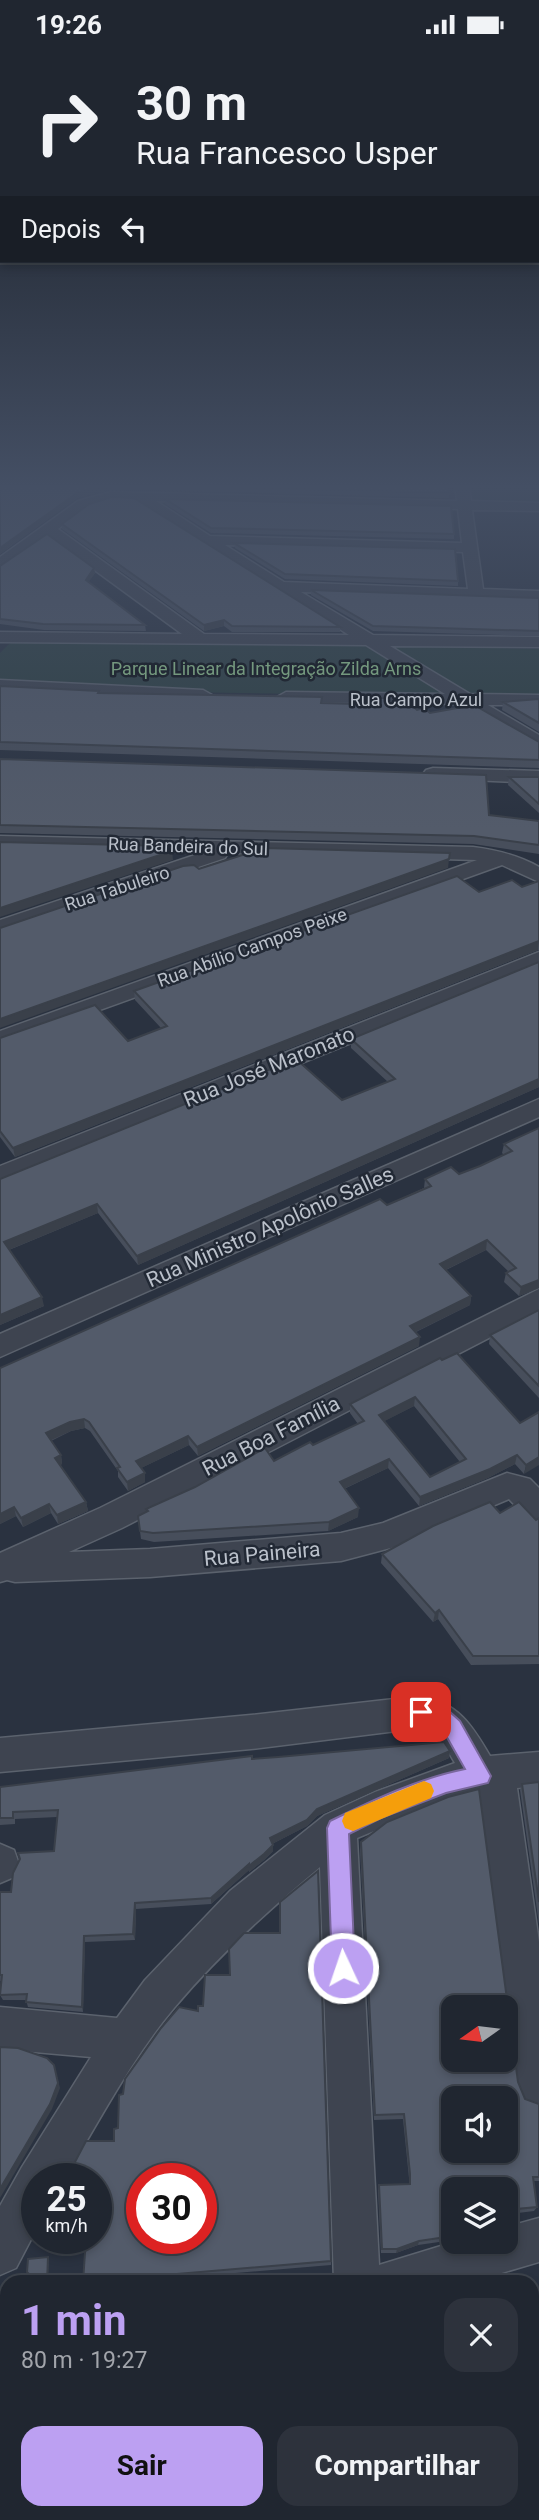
<!DOCTYPE html>
<html lang="pt">
<head>
<meta charset="utf-8">
<style>
  body { margin:0; font-family:Roboto,sans-serif; background:#2d323c; color:#f1f3f6; height:100vh; display:flex; flex-direction:column; font-size:26px; white-space:nowrap }
  * { box-sizing:border-box; margin:0 }
  p { font-size:23px; color:#a2a5ab }
  .icon { flex:none; width:38px; height:38px; fill:none; stroke:currentColor; stroke-width:2; stroke-linecap:round; stroke-linejoin:round }
  .map { position:relative; flex:1; overflow:hidden }
  .side { position:absolute; left:0px; top:2226px; width:539px; height:245px; display:flex; flex-direction:column; background:#202630; border-radius:21px 21px 0 0; box-shadow:0 4px 10px #0003,0 0 0 2px #3d434c }
  .side>* { flex:none }
  .top-card { position:absolute; left:0px; top:0px; width:539px; height:214px; box-shadow:0 4px 10px #0003,0 0 0 2px #3d434c; background:#202630; color:#f1f3f6; overflow:hidden }
  .needle { width:46px; rotate:256deg }
  .controls { position:absolute; left:441px; top:1946px; display:grid; gap:14px }
  .controls a { display:grid; place-items:center; width:77px; height:77px; border-radius:14px; background:#202630; box-shadow:0 4px 10px #0003,0 0 0 2px #3d434c; font-size:35px }
  .speed { position:absolute; left:21px; top:2114px; display:flex; gap:14px; font-size:35px; font-weight:700; text-align:center }
  .speed>* { display:grid; place-content:center; width:91px; height:91px; border-radius:50%; background:#202630; box-shadow:0 4px 10px #0003,0 0 0 2px #3d434c; line-height:1 }
  .speed small { font-size:18px; font-weight:400 }
  .speed .limit { border:10px solid #d22; background:#fff; color:#111 }
  .pin { position:absolute; display:grid; place-items:center; width:60px; height:60px; color:#fff; margin:-30px; border-radius:14px; box-shadow:0 4px 10px #0006 }
  .me { position:absolute; width:77px; margin:-38px; rotate:357deg; stroke-linejoin:round; filter:drop-shadow(0 0 5px #0008) }
  .turn { display:flex; align-items:center; gap:24px; height:147px; padding:0 21px; font-size:32px }
  .turn .icon { width:91px; height:91px; stroke-width:2.5 }
  .turn b { display:block; font-size:49px; line-height:60px }
  .then { display:flex; align-items:center; height:66px; padding:0 21px; background:#0003; gap:14px; font-size:26px }
  .round { display:grid; place-items:center; flex:none; width:74px; height:74px; border-radius:21px; background:#2d323c }
  .headline { display:flex; align-items:center; justify-content:space-between; height:119px; padding:0 21px }
  h1 { font-size:42px; font-weight:700; line-height:52px; color:#bca0f2 }
  .cta { display:flex; gap:14px; margin-top:auto; padding:14px 21px }
  .cta a { flex:1; height:80px; border-radius:21px; background:#bca0f2; color:#111; font-size:28px; font-weight:700; line-height:80px; text-align:center }
  .cta a+a { background:#2d323c; color:#f1f3f6 }
  .status { display:flex; justify-content:space-between; align-items:center; height:49px; padding:0 35px; background:#202630; direction:ltr }
  .status svg { height:19px; fill:currentColor }
  .map>svg:first-child { display:block }
  .green { fill:#2d4042 }
  .lines { fill:none; stroke-linecap:round; stroke-linejoin:round }
  .minor-casing { stroke:#5b626d; stroke-width:3 }
  .minor { fill:#3e4450; fill-rule:evenodd }
  .wall { fill:#474e5b; fill-rule:evenodd }
  .shaded-wall { fill:#3a404a }
  .building { fill:#535b6a; stroke:#3a404a; stroke-width:2; fill-rule:evenodd }
  .route { fill:#bca0f2; stroke:#7a689d; stroke-width:2 }
  .slow { fill:#f59e0b }
  .labels { text-anchor:middle; dominant-baseline:central; stroke-width:5; stroke-linejoin:round; paint-order:stroke }
  .far-park-label { font-size:18px; fill:#74987e; stroke:#222935 }
  .far-street-label { font-size:18px; fill:#bac0ca; stroke:#222935 }
  .street-label { font-size:21px; fill:#bac0ca; stroke:#222935 }
</style>
</head>
<body>
<div class="status"><b>19:26</b><svg viewBox="0 0 49 12"><path d="M0 12V9h3v3zM5 12V6h3v6zM10 12V3h3v9zM15 12V0h3v12zM26 1h20v11H26zM47 4h2v5h-2z"/></svg></div>
<div class="map">
<svg width="539" height="2471" viewBox="0 0 539 2471">
  <rect width="100%" height="100%" fill="#2a3240"/>
  <!-- green -->
  <g class="green">
    <polygon points="471,435 539,435 539,454 472,452"/>
    <polygon points="29,588 539,600 539,649 178,643 0,633 0,604 9,595"/>
  </g>
  <g class="lines">
    <!-- minor casing -->
    <g class="minor-casing">
      <g id="minor">
        <path d="M455,435H469L471,452L539,454V462L472,461L483,540L539,542V552L301,543L373,586L539,588V598L390,597L470,645L539,646V656H488L539,686V700L463,655L286,653L277,648L286,643L445,645L366,596L0,593V583L182,585L48,487L0,520V508L78,452L111,443L457,452ZM112,451L135,452L349,586L204,585L58,480L88,458ZM156,452L458,460L462,494L210,487ZM225,496L463,503L468,540L284,533Z"/>
        <polygon points="0,631 203,641 212,646 203,651 0,641"/>
        <polygon points="433,719 539,722 539,734 426,729 423,725 426,721"/>
        <path d="M0,787L473,798C496,801 518,806 539,818V833L502,816L0,997V982L477,811L228,804L225,809L0,885V871L201,804L0,799Z"/>
        <polygon points="539,903 539,918 0,1136 0,1117"/>
        <polygon points="539,1050 539,1068 0,1308 0,1285"/>
        <polygon points="539,1240 539,1263 122,1479 69,1503 150,1500 341,1484 383,1474 507,1424 530,1430 539,1439 539,1474 528,1470 509,1450 398,1497 341,1512 150,1528 15,1533 7,1531 0,1533 0,1504 100,1459"/>
        <path d="M421,1647C458,1654 472,1676 490,1707L539,1703V1737L517,1739L539,1893V2059L524,2053L518,2038L480,1744L446,1752L357,1789L379,2216L454,2193H506V2178L539,2169V2213L471,2233H334L320,1818C268,1861 218,1907 174,1959C131,2010 99,2073 64,2130H37V2179L16,2219L0,2226V2157L22,2118L91,2008L0,2000V1958L117,1969L145,1931L230,1842L325,1766L375,1743L455,1714C447,1700 438,1683 421,1679L251,1700L0,1723V1689L251,1666Z"/>
        <polygon points="0,1795 14,1801 19,1815 14,1828 0,1834"/>
        <polygon points="7,2248 7,2294 0,2295 0,2249"/>
      </g>
    </g>
    <!-- minor -->
    <use href="#minor" class="minor"/>
  </g>
  <!-- wall -->
  <g class="wall">
    <polygon points="0,435 449,435 449,449 111,440 77,449 0,505"/>
    <polygon points="165,450 454,485 454,490 211,484 165,455"/>
    <polygon points="62,475 340,578 340,583 232,583 224,577 204,582 62,480"/>
    <polygon points="234,494 458,532 458,537 285,530 235,499"/>
    <polygon points="0,517 94,519 95,524 88,533 145,576 146,582 44,581 0,575"/>
    <polygon points="311,541 539,549 539,587 373,582 311,546"/>
    <polygon points="0,637 99,644 321,654 356,655 393,654 539,693 539,719 0,701"/>
    <polygon points="539,650 539,683 502,661 503,653"/>
    <polygon points="0,710 539,772 539,805 473,795 0,784"/>
    <polygon points="509,728 539,728 539,764 508,736"/>
    <polygon points="539,832 539,901 538,901 15,1108 0,1088 0,989 128,992 161,979 135,951 134,942 479,843 522,838"/>
    <polygon points="539,913 539,1038 138,1216 98,1164 9,1201 44,1257 0,1276 0,1130 342,1051 388,1033 351,999 351,990"/>
    <polygon points="539,1079 539,1239 519,1247 504,1233 506,1224 508,1222 486,1201 446,1221 471,1247 470,1256 416,1283 419,1297 198,1407 189,1396 141,1419 145,1424 145,1433 128,1442 118,1428 118,1422 90,1382 85,1379 71,1382 51,1392 61,1406 62,1415 60,1416 86,1453 88,1462 58,1475 51,1464 23,1478 16,1467 0,1475 0,1319 387,1156 424,1139 425,1130 459,1125 480,1117 504,1106 502,1104 504,1095"/>
    <polygon points="539,1261 539,1349 489,1295 490,1286"/>
    <path d="M440,1309L520,1374L539,1363L524,1425L515,1415L488,1429L419,1457L388,1419L344,1440L358,1468L328,1482L154,1493L141,1490L138,1467L147,1463L146,1460L274,1412L313,1396L358,1375L350,1364V1355ZM414,1357L460,1413L430,1428L384,1372Z"/>
    <polygon points="500,1464 536,1471 539,1469 539,1615 471,1616 438,1570 433,1573 381,1514 382,1505"/>
    <polygon points="450,1702 449,1709 317,1767 307,1777 272,1795 273,1802 264,1811 249,1823 249,1821 211,1855 136,1860 135,1891 85,1893 83,1963 28,1958 26,1951 3,1951 0,1946 2,1932 0,1932 0,1843 11,1843 54,1802 57,1768 15,1770 15,1775 0,1776 0,1738 252,1710"/>
    <polygon points="539,1733 539,1875 520,1741 522,1735"/>
    <polygon points="361,1793 518,2033 525,2050 539,2055 539,2132 533,2132 537,2158 534,2162 518,2164 518,2167 516,2171 453,2140 453,2191 418,2196 396,2204 381,2204 378,2141 379,2136 409,2136 409,2129 403,2070 374,2071 360,1800"/>
    <polygon points="230,1926 331,2212 331,2216 130,2233 83,2233 114,2092 118,2079 123,2045"/>
  </g>
  <!-- shaded-wall -->
  <g class="shaded-wall">
    <polygon points="111,435 111,440 77,449 0,505 0,499 77,444"/>
    <polygon points="94,519 95,524 86,537 86,531"/>
    <polygon points="224,571 224,577 204,582 204,576"/>
    <polygon points="172,802 173,811 0,868 0,859"/>
    <polygon points="449,810 448,819 0,979 0,970"/>
    <polygon points="539,892 538,901 15,1108 13,1099"/>
    <polygon points="539,1030 539,1038 138,1216 137,1207"/>
    <polygon points="97,1155 98,1164 6,1202 4,1193"/>
    <polygon points="487,1191 486,1201 439,1224 440,1215"/>
    <polygon points="539,1231 539,1239 519,1247 521,1238"/>
    <polygon points="471,1247 470,1256 409,1286 410,1277"/>
    <polygon points="42,1248 44,1257 0,1276 0,1266"/>
    <polygon points="420,1288 419,1297 198,1407 197,1398"/>
    <polygon points="415,1348 414,1357 379,1375 379,1366"/>
    <polygon points="84,1370 85,1379 71,1382 47,1393 46,1384 70,1373"/>
    <polygon points="188,1387 189,1396 137,1421 136,1412"/>
    <polygon points="61,1406 62,1415 57,1418 55,1409"/>
    <polygon points="517,1406 515,1415 488,1429 419,1457 420,1448"/>
    <polygon points="539,1408 539,1416 524,1425 526,1416"/>
    <polygon points="389,1410 388,1419 339,1442 340,1433"/>
    <polygon points="145,1424 145,1433 128,1442 127,1433"/>
    <polygon points="86,1453 88,1462 58,1475 57,1466"/>
    <polygon points="49,1455 51,1464 23,1478 21,1469"/>
    <polygon points="14,1458 16,1467 0,1475 0,1465"/>
    <polygon points="359,1459 358,1468 328,1482 329,1473"/>
    <polygon points="439,1561 438,1570 433,1573 435,1564"/>
    <polygon points="450,1702 449,1709 317,1767 307,1777 270,1796 270,1789 317,1760"/>
    <polygon points="273,1796 273,1802 264,1811 249,1823 249,1817"/>
    <polygon points="249,1815 249,1821 211,1855 211,1849"/>
    <polygon points="135,1854 136,1860 135,1891 133,1885"/>
    <polygon points="84,1887 85,1893 83,1963 82,1958"/>
    <polygon points="54,2016 60,2039 52,2060 0,2149 0,2140"/>
    <polygon points="518,2167 516,2171 506,2175 506,2171"/>
    <polygon points="419,2192 418,2196 396,2204 397,2200"/>
    <polygon points="48,2208 49,2210 48,2233 47,2233"/>
  </g>
  <!-- building -->
  <g class="building">
    <polygon points="0,435 449,435 449,444 111,435 77,444 0,499"/>
    <polygon points="112,448 134,449 340,578 232,577 224,571 204,576 62,475 89,455"/>
    <polygon points="165,450 451,457 454,485 211,479"/>
    <polygon points="47,485 94,519 86,531 145,576 43,575 0,570 0,517"/>
    <polygon points="234,494 455,500 458,532 285,525"/>
    <polygon points="311,541 539,549 539,582 373,577"/>
    <polygon points="0,637 99,642 98,644 322,648 321,654 356,655 363,654 364,649 388,649 393,654 407,651 417,661 424,659 430,664 474,656 539,693 539,711 0,693"/>
    <polygon points="539,650 539,674 503,653"/>
    <polygon points="0,710 486,726 489,766 539,772 539,796 474,787 0,776"/>
    <polygon points="509,728 539,728 539,755"/>
    <polygon points="0,793 169,797 172,802 0,859"/>
    <polygon points="264,799 450,804 449,810 0,970 0,879 183,817 194,816 199,820"/>
    <polygon points="457,827 479,843 512,831 522,838 539,832 539,892 13,1099 0,1082 0,989 95,956 128,992 167,977 134,942"/>
    <polygon points="539,913 539,1030 137,1207 97,1155 4,1193 42,1248 0,1266 0,1130 296,1010 342,1051 395,1030 351,990"/>
    <polygon points="539,1079 539,1231 521,1238 506,1224 516,1219 487,1191 440,1215 471,1247 410,1277 420,1288 197,1398 188,1387 136,1412 145,1424 127,1433 117,1419 120,1418 89,1373 84,1370 70,1373 46,1384 61,1406 55,1409 86,1453 57,1466 49,1455 21,1469 14,1458 0,1465 0,1319 380,1150 387,1156 431,1137 425,1130 451,1118 459,1125 480,1117 512,1102 504,1095"/>
    <polygon points="539,1261 539,1337 490,1286"/>
    <path d="M457,1304L520,1374L539,1363V1408L526,1416L517,1406L490,1420L420,1448L389,1410L340,1433L359,1459L329,1473L153,1484L140,1482L138,1467L148,1462L146,1460L195,1438L265,1399L274,1412L310,1393L313,1396L364,1372L350,1355L440,1309L442,1311ZM415,1348L466,1410L430,1428L379,1366Z"/>
    <polygon points="490,1453 500,1464 519,1453 536,1471 539,1469 539,1607 473,1607 439,1561 435,1564 382,1505 433,1477"/>
    <polygon points="444,1693 450,1702 317,1760 307,1771 270,1789 273,1796 264,1805 249,1817 249,1815 211,1849 135,1854 133,1885 84,1887 82,1958 26,1953 27,1945 0,1946 2,1926 0,1926 0,1843 11,1843 13,1824 20,1810 18,1804 54,1802 58,1761 13,1763 13,1769 0,1769 0,1738 252,1707 252,1710 278,1708"/>
    <polygon points="539,1733 539,1853 522,1735"/>
    <path d="M479,1740L518,2033L525,2050L539,2055V2128H533L537,2158L517,2160L518,2167L506,2171V2140H453V2187L419,2192L397,2200H382L379,2136L410,2135V2125L404,2065L375,2066L361,1793L387,1773L448,1748ZM453,1958H506V2011H453ZM453,2049H506V2102H453Z"/>
    <path d="M318,1822L331,2212L83,2233L86,2189H96V2130H66L86,2092H114V2080L118,2079L119,2046L123,2045L125,2030L161,1979L179,1958L198,1962V1957H203L205,1926H230L229,1900L244,1884H280V1853ZM142,2130H201V2189H142Z"/>
    <polygon points="0,1998 18,1999 47,2009 54,2016 58,2034 50,2055 0,2140"/>
    <polygon points="48,2208 47,2233 36,2233 27,2223 28,2210"/>
  </g>
  <!-- sky -->
  <linearGradient id="sky" x2="0" y2="1"><stop stop-color="#171c23"/><stop offset="0.56" stop-color="#444f64"/><stop offset="1" stop-color="#444f64" stop-opacity="0"/></linearGradient>
  <rect width="539" height="781" fill="url(#sky)"/>
  <!-- route -->
  <path class="route" d="M421,1654L450,1663L460,1672L491,1727L488,1734L446,1744L381,1769L349,1785L355,1919L351,1927L343,1930L335,1927L332,1919L327,1779L330,1772C373,1751 419,1729 465,1720L445,1685L436,1677L414,1670L411,1663L414,1657Z"/>
  <!-- slow -->
  <polygon class="slow" points="424,1732 431,1735 434,1742 431,1749 353,1782 345,1779 342,1772 345,1764"/>
  <g class="labels">
    <!-- far-park labels -->
    <g class="far-park-label">
      <text x="266" y="619">Parque Linear da Integração Zilda Arns</text>
    </g>
    <!-- far-street labels -->
    <g class="far-street-label">
      <text x="416" y="650">Rua Campo Azul</text>
      <text transform="translate(188 797) rotate(2)">Rua Bandeira do Sul</text>
      <text transform="translate(117 839) rotate(-18)">Rua Tabuleiro</text>
      <text transform="translate(252 898) rotate(-20)">Rua Abílio Campos Peixe</text>
    </g>
    <!-- street labels -->
    <g class="street-label">
      <text transform="translate(269 1018) rotate(-22)">Rua José Maronato</text>
      <text transform="translate(270 1178) rotate(-24)">Rua Ministro Apolônio Salles</text>
      <text transform="translate(271 1387) rotate(-27)">Rua Boa Família</text>
      <text transform="translate(262 1505) rotate(-5)">Rua Paineira</text>
    </g>
  </g>
</svg>
<div class="controls">
<a><svg class="needle" viewBox="-14 -14 28 28"><path d="M0-13l5 13h-10z" fill="#e53935"/><path d="M0 13l5-13h-10z" fill="#a2a5ab"/></svg></a>
<a><svg class="icon" aria-label="sound" viewBox="0 0 24 24"><path d="M4 9h4l5-4v14l-5-4H4zM17 9q2 3 0 6"/></svg></a>
<a><svg class="icon" aria-label="layers" viewBox="0 0 24 24"><path d="M12 4l9 5-9 5-9-5zM3 14l9 5 9-5"/></svg></a>
</div>
<div class="speed"><div>25<small>km/h</small></div><div class="limit">30</div></div>
<div class="pin" style="left:421px;top:1663px;background:#d93025"><svg class="icon" aria-label="arrive" viewBox="0 0 24 24"><path d="M6 21V4h12l-3 4 3 4H6"/></svg></div>
<svg class="me" style="left:343px;top:1919px" viewBox="-20 -20 40 40"><circle r="17" fill="#bca0f2" stroke="#fff" stroke-width="3"/><path d="M0-11L8 9 0 5-8 9z" fill="#fff"/></svg>
<div class="top-card">
<div class="turn"><svg class="icon" aria-label="right" viewBox="0 0 24 24"><path d="M7 20v-9h11M14 6l5 5-5 5"/></svg><div><b>30 m</b>Rua Francesco Usper</div></div>
<div class="then">Depois<svg class="icon" aria-label="left" viewBox="0 0 24 24"><path d="M17 20v-9H6M10 6l-5 5 5 5"/></svg></div>
</div>
<section class="side">
<div class="headline"><div><h1>1 min</h1><p>80 m · 19:27</p></div><a class="round"><svg class="icon" aria-label="close" viewBox="0 0 24 24"><path d="M6 6l12 12M18 6L6 18"/></svg></a></div>
<div class="cta"><a>Sair</a><a>Compartilhar</a></div>
</section>
</div>
</body>
</html>
